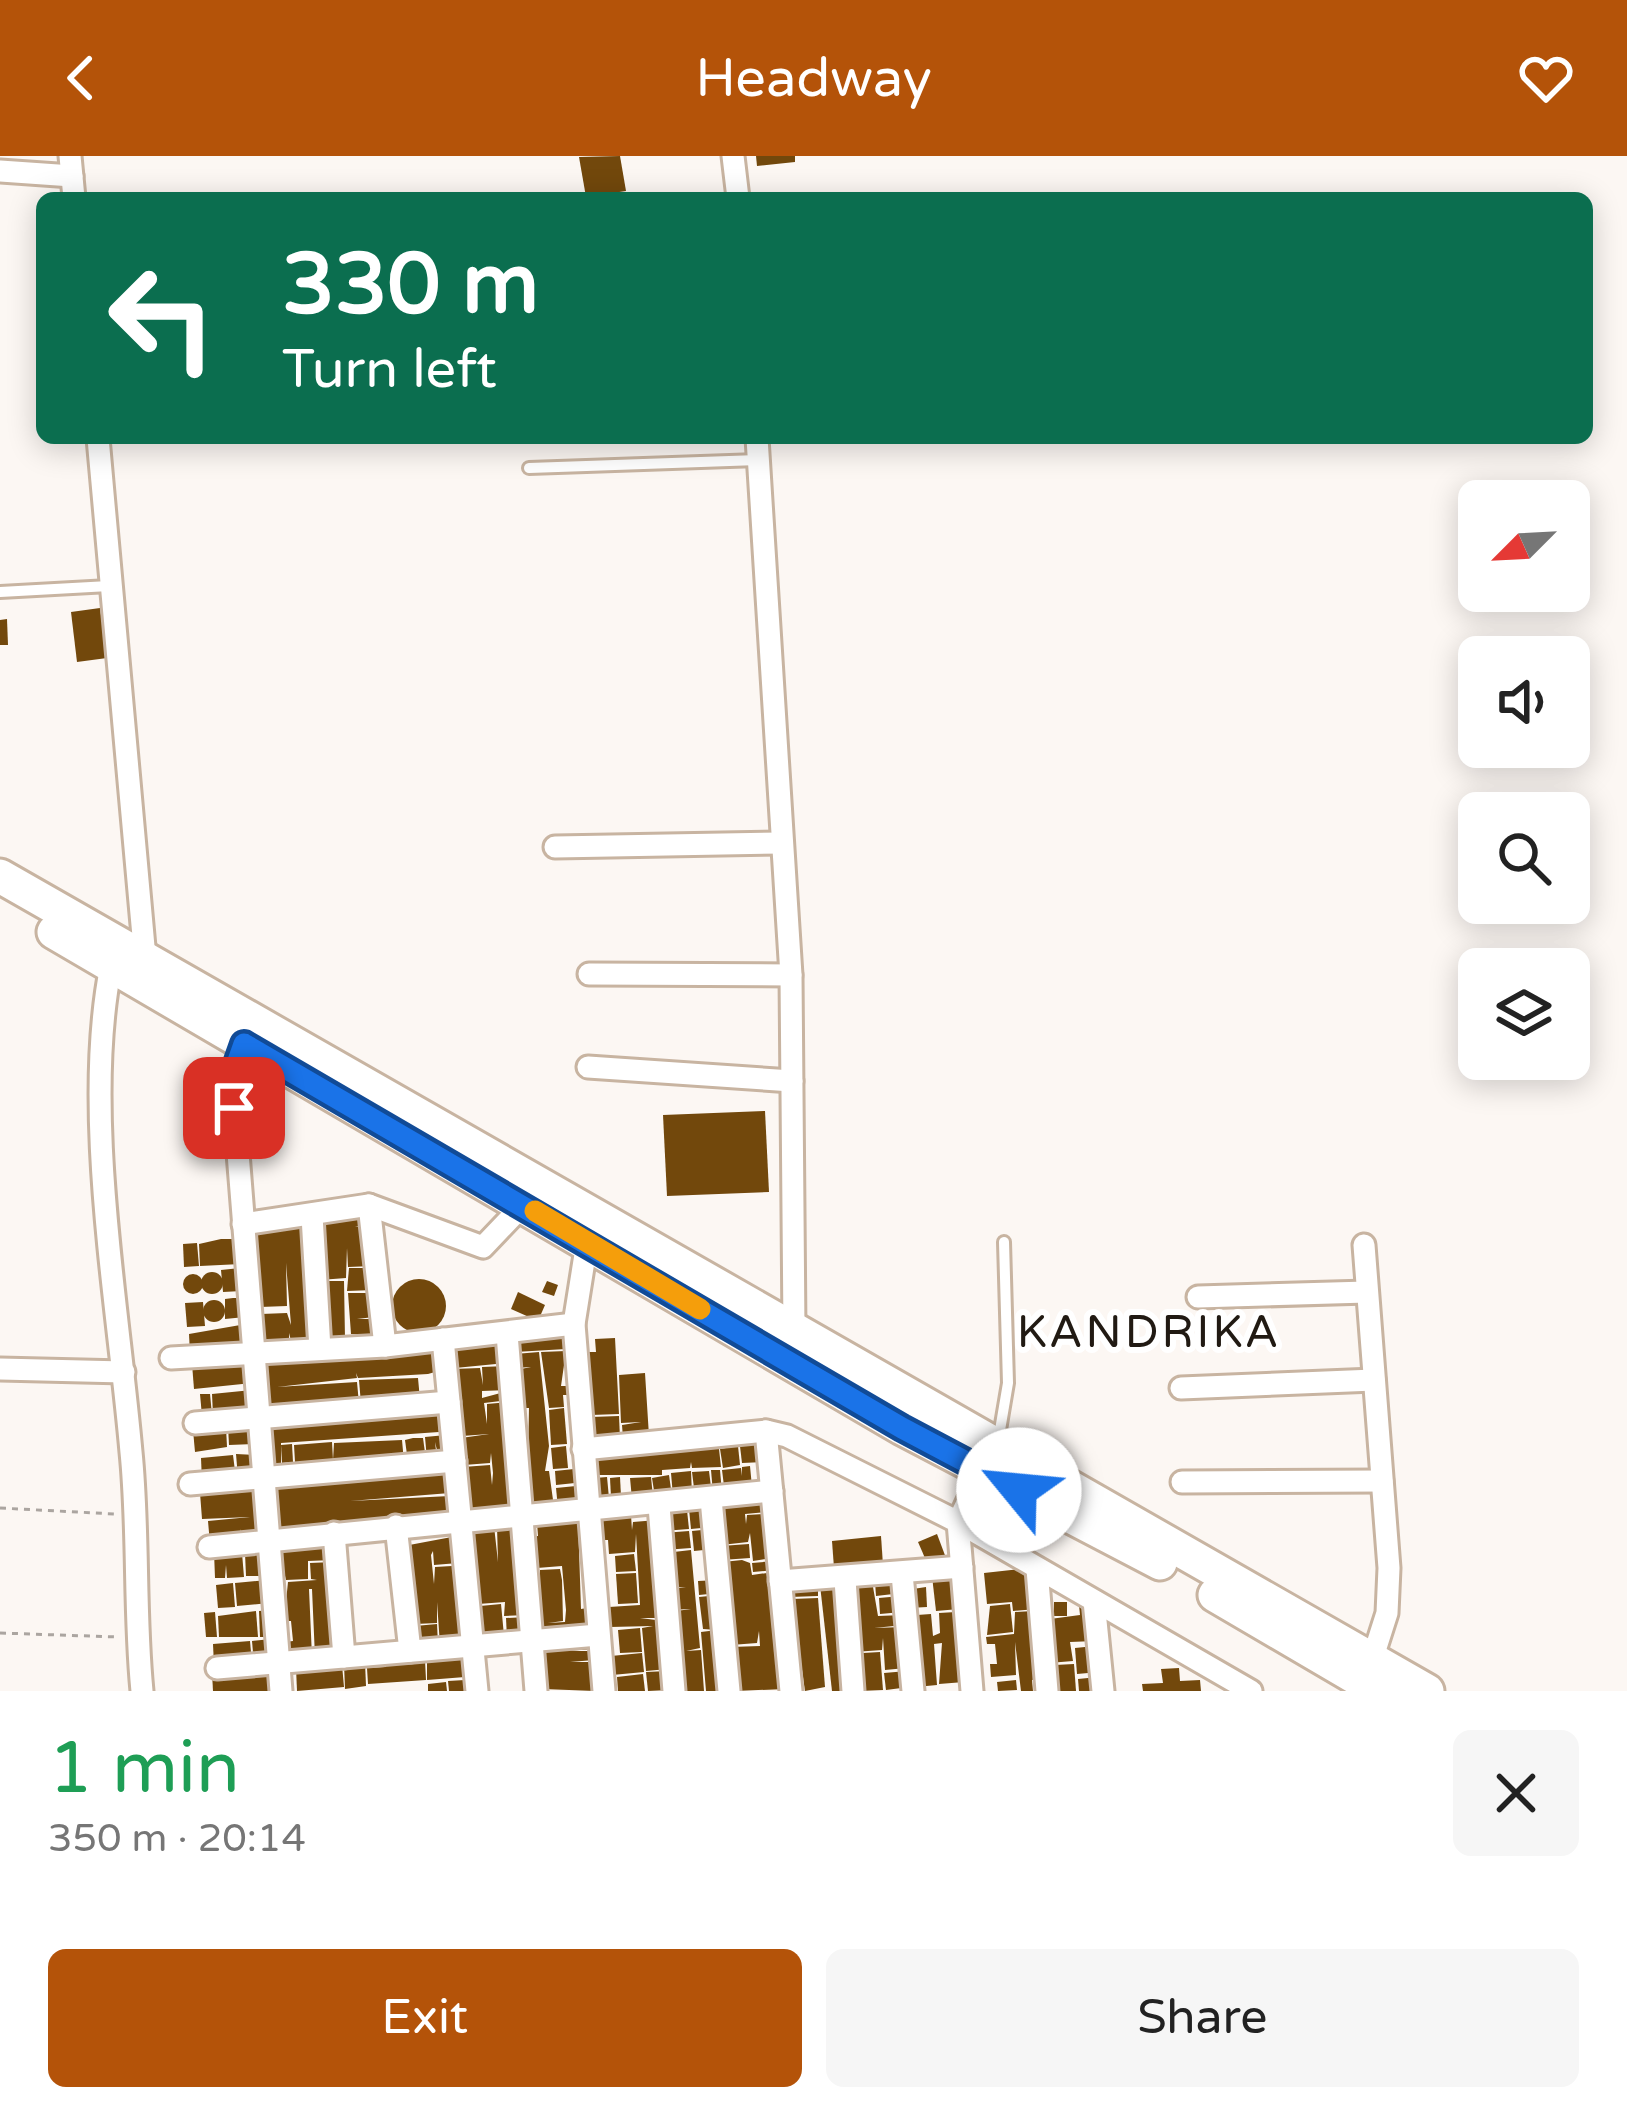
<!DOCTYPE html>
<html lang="en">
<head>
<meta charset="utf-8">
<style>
  body { margin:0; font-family:"Varela Round",sans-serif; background:#f6f6f6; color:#222; height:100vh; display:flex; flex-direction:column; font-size:45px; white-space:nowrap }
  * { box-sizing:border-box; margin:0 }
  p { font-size:39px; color:#767676 }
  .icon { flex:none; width:66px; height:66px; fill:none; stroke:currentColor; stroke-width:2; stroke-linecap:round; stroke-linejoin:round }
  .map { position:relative; height:1535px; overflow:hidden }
  .side { display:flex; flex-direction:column; background:#fff; flex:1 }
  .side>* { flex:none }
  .guide { position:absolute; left:36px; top:36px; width:1557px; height:252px; border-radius:18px; box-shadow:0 6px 30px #0003; background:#0b6e4f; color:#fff; overflow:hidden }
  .needle { width:78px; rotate:246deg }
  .tools { position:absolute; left:1458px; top:324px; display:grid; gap:24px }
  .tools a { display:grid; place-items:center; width:132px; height:132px; border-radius:18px; background:#fff; box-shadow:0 6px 30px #0003; font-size:60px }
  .pin { position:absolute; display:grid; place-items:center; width:102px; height:102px; color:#fff; margin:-51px; border-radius:24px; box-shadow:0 6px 18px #0006 }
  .me { position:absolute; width:132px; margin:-66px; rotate:298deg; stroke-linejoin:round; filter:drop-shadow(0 0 9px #0008) }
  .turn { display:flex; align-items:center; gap:42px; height:252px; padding:0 48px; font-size:54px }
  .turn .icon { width:156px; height:156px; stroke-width:2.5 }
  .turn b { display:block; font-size:84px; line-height:102px }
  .round { display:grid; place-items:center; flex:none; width:126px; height:126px; border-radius:18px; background:#f6f6f6 }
  .headline { display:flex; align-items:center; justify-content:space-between; height:204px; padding:0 48px }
  h1 { font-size:72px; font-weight:600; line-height:90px; color:#1e9e55 }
  .primary-button { display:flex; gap:24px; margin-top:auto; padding:24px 48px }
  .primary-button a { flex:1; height:138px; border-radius:18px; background:#b45309; color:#fff; font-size:48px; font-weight:600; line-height:138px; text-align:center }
  .primary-button a+a { background:#f6f6f6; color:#222 }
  header { display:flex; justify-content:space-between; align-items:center; height:156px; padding:0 48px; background:#b45309; color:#fff; font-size:54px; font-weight:600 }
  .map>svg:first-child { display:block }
  .building { fill:#72480c }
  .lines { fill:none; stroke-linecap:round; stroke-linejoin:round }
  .service-casing { stroke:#c8b4a1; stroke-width:16 }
  .minor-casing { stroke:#c8b4a1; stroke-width:27 }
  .primary-casing { stroke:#c8b4a1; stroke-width:39 }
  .path { stroke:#aba5a0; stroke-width:3; stroke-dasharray:6 6; stroke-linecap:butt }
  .service { stroke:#fff; stroke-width:10 }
  .minor { stroke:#fff; stroke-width:21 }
  .primary { stroke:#fff; stroke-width:33 }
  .route-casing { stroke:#114b97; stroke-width:30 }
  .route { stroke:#1a73e8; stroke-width:21 }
  .slow { stroke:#f59e0b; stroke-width:21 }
  .labels { text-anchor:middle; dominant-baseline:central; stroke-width:12; stroke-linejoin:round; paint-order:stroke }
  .neighbourhood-label { font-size:45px; letter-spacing:3px; fill:#211a13; stroke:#fff }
</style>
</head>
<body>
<header><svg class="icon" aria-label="back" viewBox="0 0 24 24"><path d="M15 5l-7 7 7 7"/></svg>Headway<svg class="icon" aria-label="heart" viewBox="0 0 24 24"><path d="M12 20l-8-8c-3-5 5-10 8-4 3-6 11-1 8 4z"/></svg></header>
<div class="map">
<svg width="1627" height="1535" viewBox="0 0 1627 1535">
  <rect width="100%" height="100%" fill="#fcf7f3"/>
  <!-- building -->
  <g class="building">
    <polygon points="620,0 626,35 586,41 579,1"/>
    <polygon points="756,0 795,0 795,6 757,10"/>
    <polygon points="100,452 107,502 77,506 71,456"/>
    <polygon points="7,463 8,489 0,489 0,464"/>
    <polygon points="765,955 769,1036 667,1040 663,959"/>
    <polygon points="367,1060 367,1069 355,1071 367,1071 363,1092 371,1092 373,1110 348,1111 347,1092 346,1122 320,1124 317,1062"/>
    <polygon points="305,1068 314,1184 291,1185 289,1177 289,1187 263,1188 261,1158 287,1157 291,1169 286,1107 287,1150 260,1151 254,1069"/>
    <polygon points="221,1083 240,1083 241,1108 200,1110 199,1088"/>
    <polygon points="197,1087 199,1110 184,1111 183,1088"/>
    <polygon points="240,1112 242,1135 223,1136 221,1114"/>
    <polygon points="349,1112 372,1112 374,1134 347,1135"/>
    <circle cx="212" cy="1127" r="11"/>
    <circle cx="193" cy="1128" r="10"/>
    <circle cx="419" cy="1150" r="27"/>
    <polygon points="321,1125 344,1125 345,1183 331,1183 332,1172 324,1172"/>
    <polygon points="547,1125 558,1129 554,1140 542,1136"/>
    <polygon points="518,1136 545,1149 538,1165 511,1153"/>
    <polygon points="348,1137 374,1137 374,1161 357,1163 379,1163 379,1179 351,1178"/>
    <polygon points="233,1142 243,1142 245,1161 225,1163 225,1143"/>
    <circle cx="214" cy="1155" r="11"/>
    <polygon points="203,1146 205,1170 187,1171 185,1147"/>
    <polygon points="246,1168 247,1194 190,1198 189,1178"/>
    <polygon points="565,1178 566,1193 515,1196 513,1181"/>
    <polygon points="615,1182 619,1258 591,1259 587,1196 596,1196 595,1183"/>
    <polygon points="504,1183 506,1207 455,1212 453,1186"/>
    <polygon points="440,1188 442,1214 428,1218 358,1222 356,1217 357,1222 277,1231 357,1226 359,1248 268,1253 264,1205 406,1199 405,1191"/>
    <polygon points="566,1195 561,1230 569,1230 570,1239 563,1239 564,1251 549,1252 541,1196"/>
    <polygon points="539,1196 549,1290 545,1315 549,1315 554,1351 527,1353 529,1252 524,1252 516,1214 531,1211 516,1212 515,1198"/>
    <polygon points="250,1205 252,1227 194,1233 192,1208"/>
    <polygon points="507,1210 509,1234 482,1235 482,1242 508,1235 509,1244 484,1247 487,1268 487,1248 509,1246 517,1355 467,1357 463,1311 490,1309 492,1329 493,1317 491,1297 490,1307 464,1309 461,1282 489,1278 462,1280 453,1213 480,1212 483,1229 482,1211"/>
    <polygon points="645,1217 649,1280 623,1282 622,1269 641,1266 621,1267 619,1219"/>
    <polygon points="418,1222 420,1244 361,1248 359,1224"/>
    <polygon points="252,1234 253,1256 213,1259 212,1238"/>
    <polygon points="200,1238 210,1238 212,1259 202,1260"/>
    <polygon points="564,1252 567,1288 551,1289 549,1254"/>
    <polygon points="437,1253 439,1276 281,1287 281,1317 271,1317 268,1266"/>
    <polygon points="619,1260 620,1283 593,1284 591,1261"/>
    <polygon points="253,1269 254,1288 229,1289 228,1270"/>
    <polygon points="226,1271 227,1291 195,1296 193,1274"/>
    <polygon points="761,1278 764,1306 742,1307 739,1282"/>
    <polygon points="446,1279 449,1301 439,1302 435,1286 437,1303 427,1304 425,1281"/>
    <polygon points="413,1282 423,1282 426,1304 408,1306 405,1284"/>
    <polygon points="402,1284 404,1306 307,1313 306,1306 295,1306 294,1289 332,1286 333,1304 334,1287"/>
    <polygon points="718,1284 721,1311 692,1312 691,1306 690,1312 662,1314 662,1319 594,1319 592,1295"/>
    <polygon points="292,1288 293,1306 282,1307 281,1289"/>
    <polygon points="566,1290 568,1312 553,1313 551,1292"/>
    <polygon points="738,1290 740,1309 723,1312 720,1293"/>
    <polygon points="236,1298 256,1299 257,1312 238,1322"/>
    <polygon points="233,1299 236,1323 202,1326 201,1302"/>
    <polygon points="750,1310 752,1331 725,1338 722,1314 741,1312 742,1320 742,1311"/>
    <polygon points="447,1312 450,1337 350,1345 450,1340 451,1355 432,1357 432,1364 390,1362 381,1363 381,1368 277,1380 273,1329"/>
    <polygon points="574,1313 575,1327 556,1329 555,1315"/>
    <polygon points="711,1314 720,1314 722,1337 713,1337"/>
    <polygon points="691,1315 692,1339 673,1340 671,1317"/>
    <polygon points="709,1315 712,1339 695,1340 692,1316"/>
    <polygon points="669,1319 672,1340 655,1341 652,1322"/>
    <polygon points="607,1321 609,1342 596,1342 595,1322"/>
    <polygon points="620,1321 621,1340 611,1341 610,1322"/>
    <polygon points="651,1321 653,1341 632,1343 630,1322"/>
    <polygon points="576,1330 577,1350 558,1352 556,1332"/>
    <polygon points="258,1333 261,1385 242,1385 240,1373 240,1386 210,1388 208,1365 250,1361 202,1363 200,1337"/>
    <polygon points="764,1344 766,1356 745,1358 746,1368 747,1359 765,1358 766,1403 753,1405 750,1377 748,1386 721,1389 717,1360 724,1360 722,1348"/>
    <polygon points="711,1351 712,1371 691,1373 689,1353"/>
    <polygon points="687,1354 689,1373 663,1375 661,1356"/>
    <polygon points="631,1359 632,1374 633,1366 657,1364 664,1462 640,1462 664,1465 668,1513 646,1515 642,1472 653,1470 610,1471 609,1451 640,1449 636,1378 635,1396 609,1398 608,1384 602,1384 602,1361"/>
    <polygon points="578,1364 581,1453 587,1452 591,1477 538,1478 533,1426 540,1426 540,1414 560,1413 562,1424 563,1465 548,1467 565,1466 566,1454 562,1410 537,1412 530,1381 538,1380 537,1367"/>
    <polygon points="521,1368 527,1459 504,1460 505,1446 478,1448 474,1372 494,1370 498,1406 497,1370"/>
    <polygon points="712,1373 714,1393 694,1395 692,1375"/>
    <polygon points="689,1375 691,1392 664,1394 663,1377"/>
    <polygon points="937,1378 946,1402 928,1409 918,1386"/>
    <polygon points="457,1380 458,1407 434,1409 433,1395 431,1399 434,1428 435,1411 452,1410 467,1487 440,1489 437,1446 437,1467 415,1468 404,1390"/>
    <polygon points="881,1380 883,1409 834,1412 832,1385"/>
    <polygon points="332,1388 333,1404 308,1405 308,1423 286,1424 279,1395"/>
    <polygon points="749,1388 750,1402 722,1404 721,1390"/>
    <polygon points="266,1394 267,1420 246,1420 245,1397"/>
    <polygon points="691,1394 700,1492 686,1495 701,1494 704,1535 677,1535 669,1456 691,1453 669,1454 667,1433 686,1431 667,1431 665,1397"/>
    <polygon points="214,1396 242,1397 244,1421 227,1422 226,1409 225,1422 215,1422"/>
    <polygon points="634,1398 636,1415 616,1416 615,1400"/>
    <polygon points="742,1404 750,1407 752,1419 774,1416 777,1506 786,1533 735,1535 731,1491 760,1490 759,1475 757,1487 731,1489 723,1406"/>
    <polygon points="774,1405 775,1414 753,1416 752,1407"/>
    <polygon points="333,1406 329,1460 340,1488 315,1501 312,1433 309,1433 312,1501 287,1504 285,1486 293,1485 291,1465 284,1465 288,1426 317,1424 311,1423 310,1407"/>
    <polygon points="1030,1412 1037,1453 1013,1455 1012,1446 987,1448 984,1417"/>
    <polygon points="636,1417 638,1447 618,1448 616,1418"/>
    <polygon points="956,1418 959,1453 936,1455 932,1420"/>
    <polygon points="268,1424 269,1447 237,1450 235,1427"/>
    <polygon points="718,1424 719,1437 699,1439 698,1425"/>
    <polygon points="901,1424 902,1437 876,1440 875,1426"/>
    <polygon points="872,1425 878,1460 903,1459 904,1469 874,1472 903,1471 906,1512 885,1514 883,1482 882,1494 854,1496 848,1427"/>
    <polygon points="233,1427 235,1451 218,1452 216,1429"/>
    <polygon points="818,1428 818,1440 790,1441 790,1430"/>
    <polygon points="842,1428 851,1535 832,1535 820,1429"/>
    <polygon points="926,1431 927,1451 909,1452 913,1433"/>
    <polygon points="719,1439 728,1535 706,1535 701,1476 717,1474 703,1473 699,1441"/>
    <polygon points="901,1440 902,1456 880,1458 879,1442"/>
    <polygon points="818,1442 825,1531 805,1535 792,1443"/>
    <rect x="1054" y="1446" width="13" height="14"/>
    <polygon points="501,1448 504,1480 478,1482 480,1450"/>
    <polygon points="1010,1448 1013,1476 987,1479 990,1450"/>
    <polygon points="1092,1448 1095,1485 1070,1486 1073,1505 1049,1507 1050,1463 1080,1459 1079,1449"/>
    <polygon points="270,1454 271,1481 260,1481 259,1455"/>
    <polygon points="256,1455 258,1481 219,1481 218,1460"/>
    <polygon points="1033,1455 1040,1523 1032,1524 1033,1535 1021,1535 1015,1486 1016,1519 991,1521 990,1508 997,1508 995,1488 987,1488 986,1481 1014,1478 1015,1456"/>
    <polygon points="215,1456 217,1481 206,1481 204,1457"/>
    <polygon points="956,1456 964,1526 939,1528 942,1487 934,1488 937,1529 916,1531 915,1510 921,1510 917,1459 931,1458 933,1480 940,1477 939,1457"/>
    <polygon points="527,1461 528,1482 507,1483 506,1462"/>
    <polygon points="437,1468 438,1488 416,1490 415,1470"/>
    <polygon points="640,1472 642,1496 620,1497 618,1474"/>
    <polygon points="271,1483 273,1507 254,1508 252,1485"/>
    <polygon points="250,1485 252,1508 214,1510 213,1488"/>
    <polygon points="592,1485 593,1493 566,1495 593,1495 594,1504 570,1506 593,1506 595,1535 543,1533 541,1489"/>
    <polygon points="1095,1490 1099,1516 1077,1518 1075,1492"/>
    <polygon points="463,1496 465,1521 427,1524 427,1499"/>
    <polygon points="880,1496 883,1534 859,1535 863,1497"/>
    <polygon points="642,1497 644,1516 612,1519 611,1500"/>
    <polygon points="385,1503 425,1504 426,1524 368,1528 367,1512 386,1511"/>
    <polygon points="365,1506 366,1530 345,1533 344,1508"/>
    <polygon points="1074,1508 1076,1535 1052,1535 1055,1509"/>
    <polygon points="342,1509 344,1531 297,1535 296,1512"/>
    <polygon points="1179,1512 1180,1525 1200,1524 1201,1535 1143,1535 1142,1528 1163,1527 1161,1513"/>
    <polygon points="668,1515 669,1534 648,1535 646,1516"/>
    <polygon points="907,1515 909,1531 886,1534 884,1517"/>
    <polygon points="212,1517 278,1521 279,1535 213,1535"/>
    <polygon points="643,1518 645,1535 618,1535 617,1521"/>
    <polygon points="1098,1521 1100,1535 1079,1535 1078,1523"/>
    <polygon points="465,1524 466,1535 449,1535 448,1525"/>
    <polygon points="1016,1524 1017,1534 998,1535 997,1526"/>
    <polygon points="446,1526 447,1535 428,1535 428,1528"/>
  </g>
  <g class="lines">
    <!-- service casing -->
    <g class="service-casing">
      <g id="service">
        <polyline points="529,312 758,304"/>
        <polyline points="0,436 109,430"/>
        <polyline points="998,1286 1008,1227 1004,1086"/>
      </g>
    </g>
    <!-- minor casing -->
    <g class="minor-casing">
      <g id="minor">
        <polyline points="70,0 74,42"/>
        <polyline points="733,0 738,42"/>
        <polyline points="0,15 72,20"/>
        <polyline points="98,282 145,802"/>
        <polyline points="757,282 791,819 794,1175"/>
        <polyline points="555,691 782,687"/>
        <path d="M111,810C82,954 118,1147 131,1296C139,1375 134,1455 142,1535"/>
        <polyline points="589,818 791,819"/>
        <polyline points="244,888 232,922 281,1535"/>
        <polyline points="588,911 792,925"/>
        <polyline points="369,1049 385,1190"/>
        <polyline points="312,1060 320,1193"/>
        <polyline points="243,1068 369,1049 483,1091 523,1049"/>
        <polyline points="587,1086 574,1168 604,1535"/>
        <polyline points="1364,1089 1389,1412 1387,1457 1372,1504"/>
        <polyline points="1198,1141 1367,1136"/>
        <polyline points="507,1178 536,1535"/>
        <polyline points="443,1183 477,1535"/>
        <polyline points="171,1202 385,1190 574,1168"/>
        <polyline points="0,1213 124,1216"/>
        <polyline points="1181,1232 1374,1224"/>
        <polyline points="195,1267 449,1246"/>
        <polyline points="766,1275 791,1535"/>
        <polyline points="583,1293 766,1275 787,1280 958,1366 1251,1535"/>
        <polyline points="1182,1326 1382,1325"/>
        <polyline points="190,1328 455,1305"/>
        <polyline points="711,1343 729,1535"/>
        <polyline points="659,1350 674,1535"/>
        <polyline points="396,1370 410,1495"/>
        <polyline points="334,1377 344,1501"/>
        <polyline points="209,1391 772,1335"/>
        <polyline points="1037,1413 1047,1535"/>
        <polyline points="902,1418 913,1535"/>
        <polyline points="845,1424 853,1535"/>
        <polyline points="780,1425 962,1411"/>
        <polyline points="1094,1445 1103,1535"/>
        <polyline points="217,1512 598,1479"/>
        <polyline points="972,1535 958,1366 982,1315"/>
      </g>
    </g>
    <!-- primary casing -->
    <g class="primary-casing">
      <g id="primary">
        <polyline points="0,720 1427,1535"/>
        <polyline points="54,776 902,1272 1160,1407"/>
        <polyline points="1215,1439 1379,1535"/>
      </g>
    </g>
    <!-- path -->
    <g class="path">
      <polyline points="0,1352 115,1358"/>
      <polyline points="0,1477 118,1481"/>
    </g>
    <!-- service -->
    <use href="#service" class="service"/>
    <!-- minor -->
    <use href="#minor" class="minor"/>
    <!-- primary -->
    <use href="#primary" class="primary"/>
  </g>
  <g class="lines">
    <!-- route casing -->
    <g class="route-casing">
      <polyline id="route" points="234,952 232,922 244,888 902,1272 1019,1334"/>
    </g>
    <!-- route -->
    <use href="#route" class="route"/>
    <!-- slow -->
    <polyline class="slow" points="535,1055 700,1153"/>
  </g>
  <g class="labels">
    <!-- neighbourhood labels -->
    <g class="neighbourhood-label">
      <text x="1149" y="1177">KANDRIKA</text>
    </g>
  </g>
</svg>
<div class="tools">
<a><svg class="needle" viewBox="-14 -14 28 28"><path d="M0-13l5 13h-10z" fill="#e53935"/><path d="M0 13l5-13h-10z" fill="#767676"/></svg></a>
<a><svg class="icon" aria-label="sound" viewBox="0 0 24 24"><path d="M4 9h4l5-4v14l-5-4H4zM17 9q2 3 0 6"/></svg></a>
<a><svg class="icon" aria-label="search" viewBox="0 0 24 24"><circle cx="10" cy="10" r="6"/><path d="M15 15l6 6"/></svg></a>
<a><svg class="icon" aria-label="layers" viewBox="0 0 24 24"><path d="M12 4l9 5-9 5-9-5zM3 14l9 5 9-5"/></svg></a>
</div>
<div class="pin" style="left:234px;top:952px;background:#d93025"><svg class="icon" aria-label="arrive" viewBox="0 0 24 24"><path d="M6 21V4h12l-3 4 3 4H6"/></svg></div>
<svg class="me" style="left:1019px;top:1334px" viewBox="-20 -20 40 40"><circle r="19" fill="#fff"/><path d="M0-13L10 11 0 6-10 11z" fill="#1a73e8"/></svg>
<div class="guide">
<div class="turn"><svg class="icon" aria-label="left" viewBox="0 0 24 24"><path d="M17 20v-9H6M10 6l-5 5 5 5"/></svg><div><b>330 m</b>Turn left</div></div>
</div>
</div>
<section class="side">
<div class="headline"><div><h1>1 min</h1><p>350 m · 20:14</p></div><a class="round"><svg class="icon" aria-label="close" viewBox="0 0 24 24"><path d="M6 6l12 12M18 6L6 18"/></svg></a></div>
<div class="primary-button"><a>Exit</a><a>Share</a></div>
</section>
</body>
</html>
